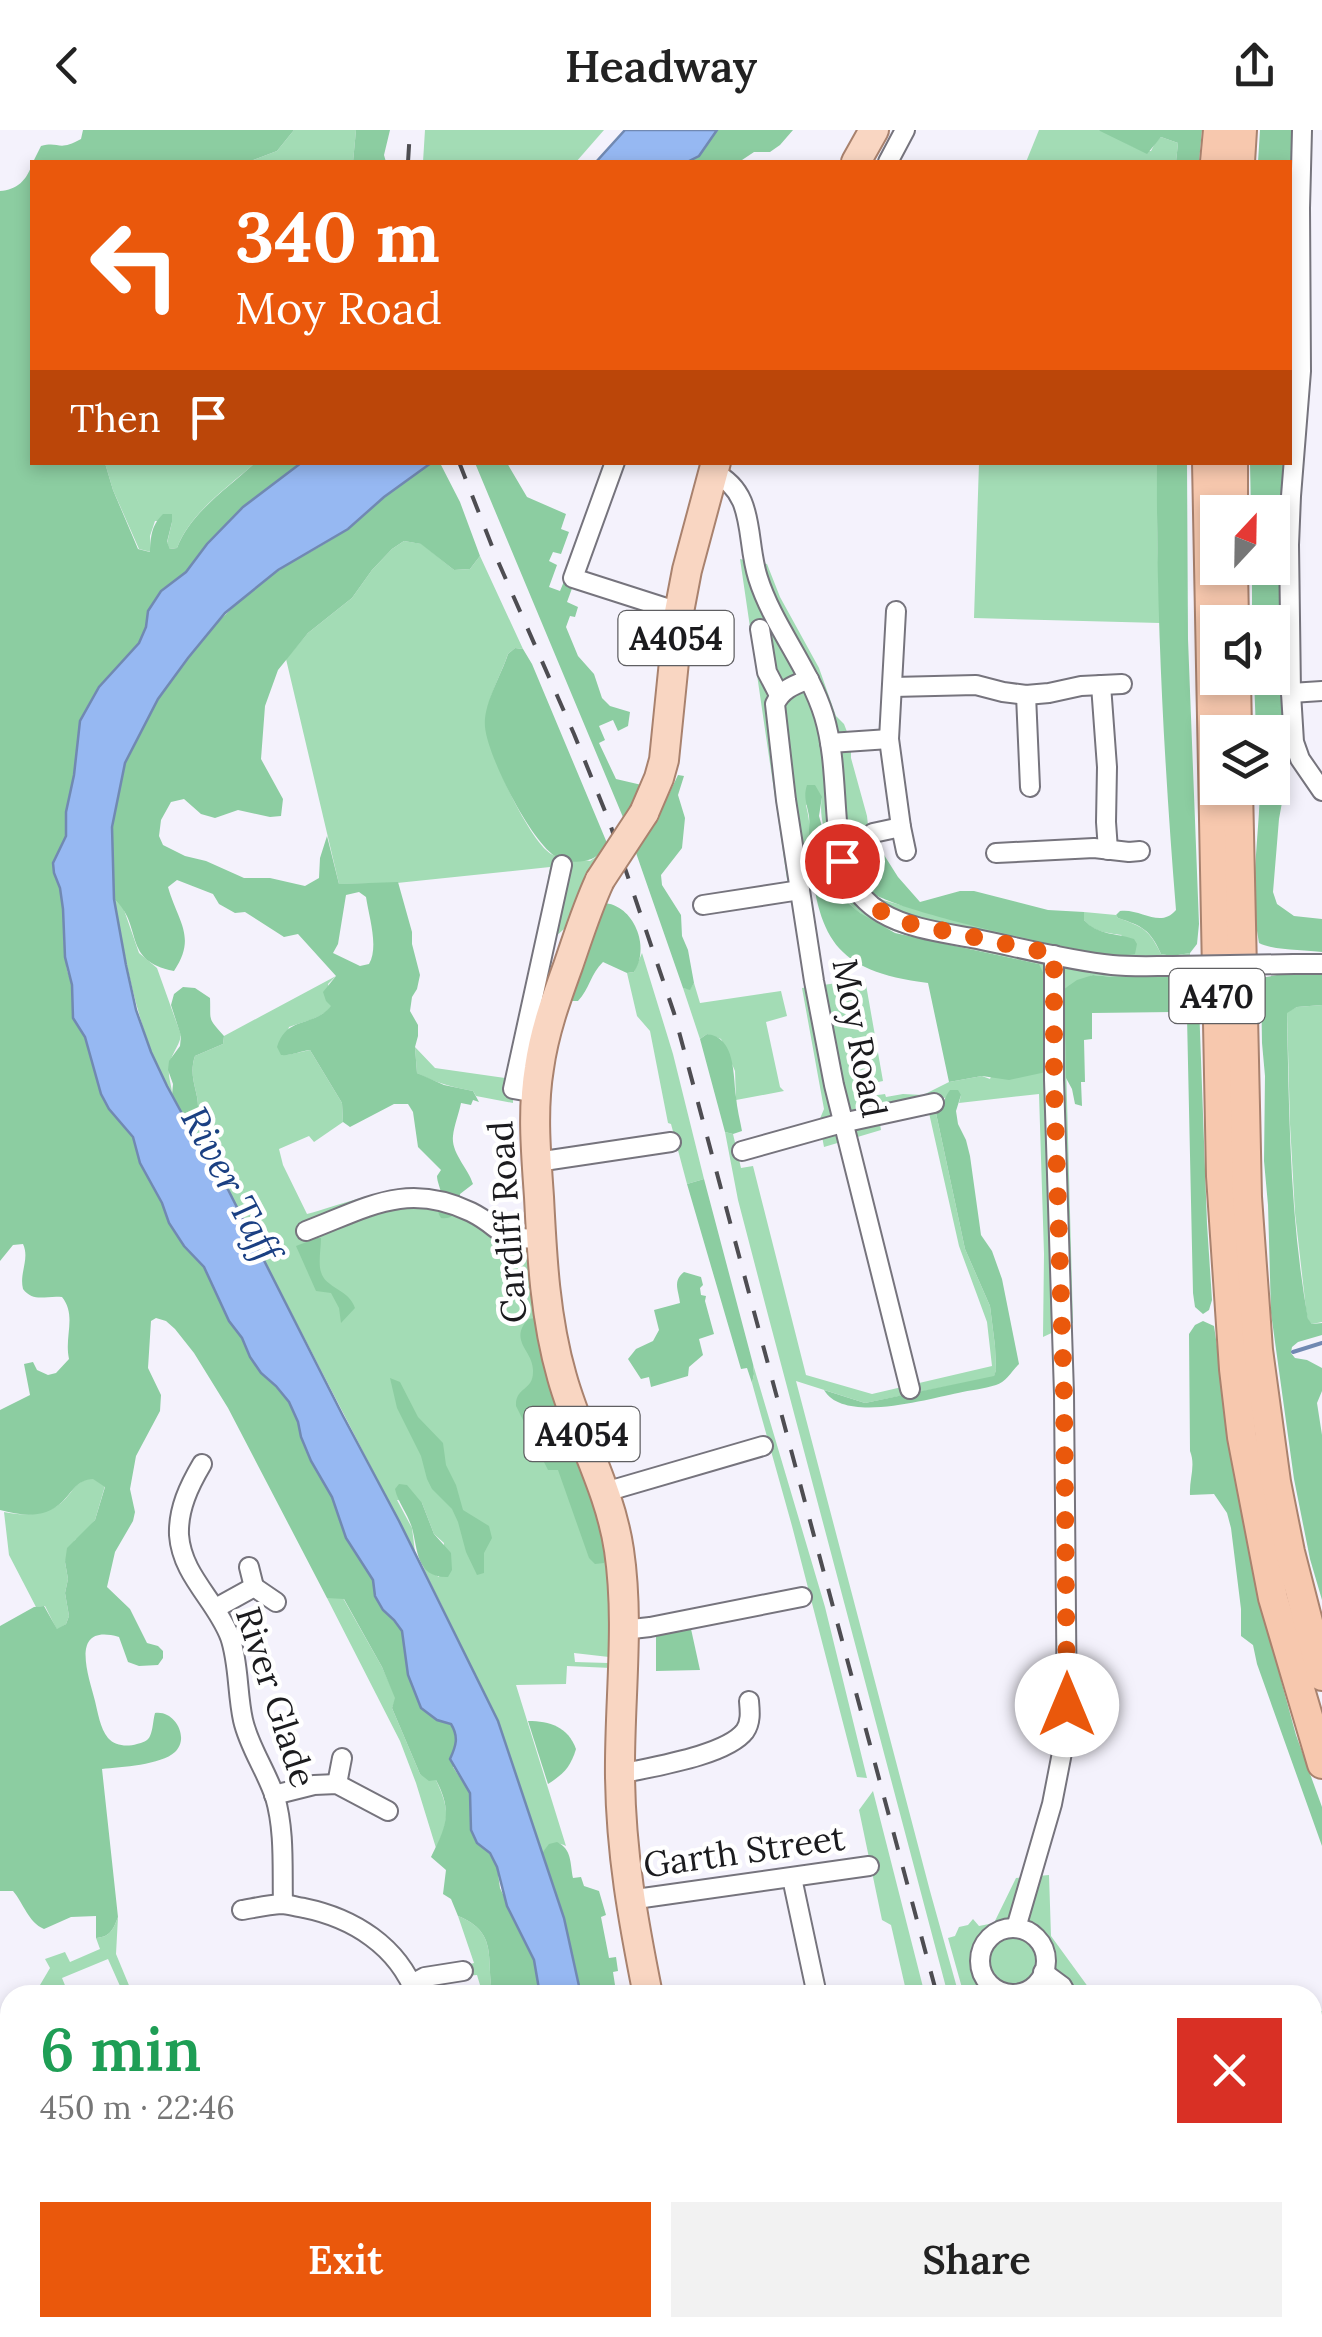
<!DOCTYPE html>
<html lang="en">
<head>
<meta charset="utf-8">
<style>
  body { margin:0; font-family:Lora,serif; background:#f2f2f2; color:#222; height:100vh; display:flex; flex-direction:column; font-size:38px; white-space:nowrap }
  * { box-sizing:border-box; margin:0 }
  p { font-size:32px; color:#767676 }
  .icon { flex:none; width:55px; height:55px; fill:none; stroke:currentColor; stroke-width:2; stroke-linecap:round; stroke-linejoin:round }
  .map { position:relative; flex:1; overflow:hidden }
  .sheet { position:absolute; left:0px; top:1855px; width:1322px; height:352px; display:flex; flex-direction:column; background:#fff; border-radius:30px 30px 0 0; box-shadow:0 5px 15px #0003 }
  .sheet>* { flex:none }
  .top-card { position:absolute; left:30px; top:30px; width:1262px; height:305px; border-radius:0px; box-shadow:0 5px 15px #0003; background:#ea580c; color:#fff; overflow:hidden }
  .needle { width:65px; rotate:22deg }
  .fabs { position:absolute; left:1200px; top:365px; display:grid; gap:20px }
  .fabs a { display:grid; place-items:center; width:90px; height:90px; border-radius:0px; background:#fff; box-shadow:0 5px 15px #0003; font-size:50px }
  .pin { position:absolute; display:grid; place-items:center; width:85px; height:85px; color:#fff; margin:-42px; border:5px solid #fff; border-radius:50%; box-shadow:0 2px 10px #0007 }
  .me { position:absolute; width:110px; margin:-55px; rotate:0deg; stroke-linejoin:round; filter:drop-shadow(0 0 8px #0008) }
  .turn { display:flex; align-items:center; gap:35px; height:210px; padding:0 40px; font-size:45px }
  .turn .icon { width:130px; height:130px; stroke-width:2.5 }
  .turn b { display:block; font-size:70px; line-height:85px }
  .then { display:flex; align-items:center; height:95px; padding:0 40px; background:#0003; gap:20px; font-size:38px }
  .round { display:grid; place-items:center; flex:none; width:105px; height:105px; border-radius:0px; background:#f2f2f2 }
  .head { display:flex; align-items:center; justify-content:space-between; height:170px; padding:0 40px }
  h1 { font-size:60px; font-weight:600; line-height:75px; color:#1e9e55 }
  .cta { display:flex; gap:20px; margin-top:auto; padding:20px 40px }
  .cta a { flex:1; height:115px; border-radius:0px; background:#ea580c; color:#fff; font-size:40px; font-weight:600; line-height:115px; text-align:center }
  .cta a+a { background:#f2f2f2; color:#222 }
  header { display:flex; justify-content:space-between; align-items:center; height:130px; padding:0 40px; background:#fff; font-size:45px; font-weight:600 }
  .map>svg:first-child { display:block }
  .green { fill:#a3dcb5 }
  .forest { fill:#8ccda1; fill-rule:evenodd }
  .water { fill:#96b8f2; stroke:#7189b2; stroke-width:2.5 }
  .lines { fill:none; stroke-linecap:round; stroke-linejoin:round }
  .stream { stroke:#7189b2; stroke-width:4 }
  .minor-casing { stroke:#76747d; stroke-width:22 }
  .primary-casing { stroke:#a9826e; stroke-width:32 }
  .trunk-casing { stroke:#a9826e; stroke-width:32 }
  .minor { stroke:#fff; stroke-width:18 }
  .primary { stroke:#f9d6c2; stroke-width:28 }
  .trunk { stroke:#f7c8ae; stroke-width:28 }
  .rail { stroke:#4e4d52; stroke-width:4; stroke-dasharray:18 18; stroke-linecap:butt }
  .minor-bridge-casing { stroke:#76747d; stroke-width:22; stroke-linecap:butt }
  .primary-bridge-casing { stroke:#a9826e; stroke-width:32; stroke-linecap:butt }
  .minor-bridge { stroke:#fff; stroke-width:18 }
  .primary-bridge { stroke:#f9d6c2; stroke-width:28 }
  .route { stroke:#ea580c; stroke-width:18; stroke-dasharray:0 32.4 }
  .labels { text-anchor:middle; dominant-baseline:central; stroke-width:9; stroke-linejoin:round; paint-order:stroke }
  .shield { fill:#fff; stroke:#5f5f62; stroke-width:2.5 }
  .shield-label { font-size:32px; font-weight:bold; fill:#1b1b1e }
  .street-label { font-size:35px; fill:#1b1b1e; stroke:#fff }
  .water-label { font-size:38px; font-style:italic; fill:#1b4083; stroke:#fff }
</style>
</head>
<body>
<header><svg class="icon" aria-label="back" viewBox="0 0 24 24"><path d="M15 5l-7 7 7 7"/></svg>Headway<svg class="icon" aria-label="share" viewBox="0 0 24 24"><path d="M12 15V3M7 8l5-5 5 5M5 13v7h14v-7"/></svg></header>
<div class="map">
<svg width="1322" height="2207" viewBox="0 0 1322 2207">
  <rect width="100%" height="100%" fill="#f4f2fc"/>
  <!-- green -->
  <g class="green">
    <polygon points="294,0 356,0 353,32 248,32 277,21"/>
    <polygon points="425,0 604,0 576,32 423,32"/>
    <path d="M1039,0C1055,0 1082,0 1098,0C1117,5 1131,20 1151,21L1155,13L1161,7L1178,13L1176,32H1026Z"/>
    <path d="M105,333H255C228,357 190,383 177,418L170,419L167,413L172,392L155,391L150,406L151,422L139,419L113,360Z"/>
    <polygon points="979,333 1157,333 1157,402 1160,493 974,488"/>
    <path d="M404,411L422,414L454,440L470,439L480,426L523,519L515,518L508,524C501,545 487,568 486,591C484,616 529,711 551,724C561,729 580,729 590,731L600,724L587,750L572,792L555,807L549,830L548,857L513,959V973L476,966L473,961C453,957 435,953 417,943L415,917L435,938L505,948L544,776L550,737L397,753L339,754L286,529L308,503L352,468L372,440L392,419Z"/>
    <path d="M740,429L767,434L780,467L819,538L836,586L844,594L851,612V628L867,686L870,714L861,716L853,723L867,759L883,770L972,795L1099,824L1122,805C1108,803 1093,802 1084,790V782L1116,785L1118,788C1143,797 1149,799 1161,824L1172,826L1190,823V847H1113L1093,845L1064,859L1073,1193L1043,1207L1044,1124L1039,964L959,973L961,965L944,968L942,977L936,983L965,1119L990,1176L995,1216L996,1240L994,1247L865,1273L796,1251L930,1761L959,1865H948L768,1185L738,1070L725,1002L733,1004L741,1038L753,1036L806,1245L872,1264L992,1236L987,1192L959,1116L929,983L880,994L881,1000L824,1017L819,991L824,979L802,858L865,849L883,951L855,957L857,968L885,964L886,967L903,964L923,965L949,952L982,946L990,949L1039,834C1011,828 984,822 956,816C912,807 860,800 837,756C829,742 828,727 826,712C824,694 819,686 822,667L806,675C812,698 811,727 814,752L788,756Z"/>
    <path d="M114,769L123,777L139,823L157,838L181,905C179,918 169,926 169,939C168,948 172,955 172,965C138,904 127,837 114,769Z"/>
    <polygon points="642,823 673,924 704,1049 687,1054 671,994 668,993 650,901 637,886 627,843 634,842"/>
    <path d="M336,846L328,854L332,876C321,889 305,891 289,897L281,925H287L310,920L342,973L343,992L314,1012L309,1006L279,1019L283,1035L307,1084C340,1075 387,1056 421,1060C453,1064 501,1101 530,1118L608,1424L609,1527L574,1523L575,1532L608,1533L611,1538L567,1536L566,1554L516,1555L566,1716C554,1710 550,1714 542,1723L498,1591L423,1437L439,1447L444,1413L434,1404L422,1373L397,1370L412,1398L415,1422L213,1031L204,1024L190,999C210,972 185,955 195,926L223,914L224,906Z"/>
    <polygon points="694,853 700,873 781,861 787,886 766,892 780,957 784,961 736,970 735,941 721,909 707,904 700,909 683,858 690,859"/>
    <polygon points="1322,875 1322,1192 1312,1194 1308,1190 1306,1179 1295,1083 1290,994 1287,882 1297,877"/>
    <polygon points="753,1234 825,1477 867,1648 857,1647 792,1396 752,1253 754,1244"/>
    <path d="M93,1348L105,1356L95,1390L82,1406L75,1410L65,1432L68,1449L65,1463L69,1486L66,1494L57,1500L45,1476L36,1477L9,1425L4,1382C24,1386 44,1386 61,1373C73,1363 75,1350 93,1348Z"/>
    <path d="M327,1468H343L382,1537L396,1568L392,1578L420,1644L436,1650C449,1678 450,1690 436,1718L416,1653L400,1611Z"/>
    <polygon points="873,1661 925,1865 907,1865 891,1795 882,1790 859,1680"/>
    <polygon points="1049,1745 1051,1806 1094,1865 964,1865 948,1808 955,1806 959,1797 968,1795 973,1789 979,1796 994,1793 1016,1748"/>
    <path d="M458,1786C500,1803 485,1830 493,1865H483L477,1845L465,1846L463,1836L474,1833Z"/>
    <path d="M118,1787L116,1824L133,1865H124L108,1829L62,1848L69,1865H36L43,1862L40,1855L50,1838L45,1829L65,1822L70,1832L100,1819L96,1808C110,1807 113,1800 118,1787Z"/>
    <polygon points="0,2144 10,2151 10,2198 116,2198 121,2207 0,2207"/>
  </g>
  <!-- forest -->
  <g class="forest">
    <path d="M83,0H294L277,21L248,32H33L41,16C60,11 58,22 81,9Z"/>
    <polygon points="356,0 390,0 384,25 386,32 353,32"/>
    <polygon points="717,0 793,0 780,15 770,22 754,22 739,32 687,32 699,26"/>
    <polygon points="1098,0 1202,0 1199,32 1176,32 1178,13 1161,7 1147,24"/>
    <polygon points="1260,0 1296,0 1290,154 1296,208 1290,295 1290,32 1258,32"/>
    <path d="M32,34V332L105,333L113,360L138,419L150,422C151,406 151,396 163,384H172V392L167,412L170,419L177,418C190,383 228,358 255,333H301L243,377L207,414L186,442L161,461L148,481L146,497L139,513L121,535L74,645L66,682V706L54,733V743L60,758L63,779V805L67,840L72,855L73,888L85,907L101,964L109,979L133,1007L140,1033L162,1073L169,1093L184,1116L204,1137L229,1191L242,1208L250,1227L261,1243L276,1256L289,1272L298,1292L301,1307L311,1331L332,1367L346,1408L374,1450L375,1466L383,1480L394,1490L402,1501L408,1545L421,1577L437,1590L451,1594L457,1603L453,1637L470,1663L471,1700L477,1713L489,1723L497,1737L500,1758L534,1830L540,1865H493C485,1830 500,1803 458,1786L451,1769L443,1764L446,1740L431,1727C446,1697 453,1682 436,1650L429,1651L420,1644L392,1578L395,1568L382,1537L344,1469L327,1468L228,1278L194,1223L175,1199L166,1191L156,1188L151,1191L148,1238L161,1265L160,1281L136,1326L130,1359L135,1382L133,1391L115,1422L107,1457L130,1479L147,1513L158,1516L163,1521V1528L158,1535L139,1536L128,1532L119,1507C69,1493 88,1544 95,1571C98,1583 100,1598 108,1608C115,1616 127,1617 137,1614C142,1613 148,1611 150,1606C153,1600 153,1590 155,1583C175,1580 190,1608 175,1622C161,1635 121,1637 102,1639L118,1787C113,1800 110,1807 96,1808V1786L71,1787L44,1799C28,1792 24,1774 13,1761H0V1496L34,1477L44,1476L57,1499L66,1494L69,1486L65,1463L68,1449L65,1432L67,1418L95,1390L105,1357L93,1349C77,1350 73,1361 62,1372C44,1389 22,1386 0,1380V1280L30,1265L24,1234L33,1232L37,1240L48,1245L56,1243L69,1229C64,1206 77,1186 62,1167C46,1165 34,1173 23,1159C19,1143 30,1129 23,1114L13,1115L0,1131V61C17,60 27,50 32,34Z"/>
    <path d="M431,333H440L460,372L480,426L470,439L454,440L421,414L404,411L392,419L372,440L352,468L308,503L278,540L265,576L261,629L283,669L281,686L270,687L238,680L215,688L201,684L184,669L171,672L161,690L159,706L163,715L185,726L206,731L244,748H270L305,756L319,748L320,728L327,706L339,754L398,752L412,802V814L420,845L417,859L412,867L410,881L418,895V906L415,917L417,943L444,955L473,961L479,972L473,970L471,975L461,973C459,983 454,996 453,1006C451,1023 468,1038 473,1054L460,1064C459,1077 457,1090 441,1088C434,1078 442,1075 441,1065C441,1059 437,1052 437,1046L441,1040L418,1017L413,982L408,974H394L350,997L343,992L342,973L310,920C300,921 291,926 281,925L277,917C287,885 313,898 331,876L326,871L323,862L336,846L298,804L284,807L245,782L235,783L219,774L213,764L177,750L168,757C178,792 197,807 174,841C121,831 144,795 114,769C113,734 110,698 117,663C134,581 208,490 275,443C298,427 324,416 347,399C360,391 370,379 382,369C397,356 415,345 431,333ZM359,762L366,767C369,787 379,817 369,834L360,836L333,823L338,814L346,765Z"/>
    <polygon points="475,333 507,333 527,367 566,384 561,399 569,402 561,424 553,422 549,431 557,435 549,457 560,461 565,449 574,453 567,472 578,477 575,487 570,486 566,497 578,526 594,544 602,568 610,576 630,582 628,596 618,601 613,590 599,596 605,610 599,613 616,649 646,656 625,692"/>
    <path d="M1157,333H1187L1188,509L1199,794L1197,814L1190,823L1172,826L1161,824C1150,799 1142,796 1118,788L1116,785L1120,781C1141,778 1160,799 1176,780C1164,633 1156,480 1157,333Z"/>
    <path d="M1250,333H1285L1281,375L1286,401V432L1279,470L1283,490L1294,619L1283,649V667L1279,689L1273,762L1277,774L1294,786L1322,789V822C1306,820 1271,820 1259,813C1249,761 1259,710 1260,658H1272V602H1256L1254,548H1272V492H1252V438H1272V382H1251Z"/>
    <path d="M515,518L523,519L532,534L607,713C602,723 596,729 584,731C575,733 563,731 555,726C530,710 488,627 485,597C483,574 501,546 508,524Z"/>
    <polygon points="678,645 684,646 678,665 685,688 682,718 661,745 662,755 681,785 682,806 688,820 694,853 690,860 683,858 635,720 661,681"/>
    <path d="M807,655H815L822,667L819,686L825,707L828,732L836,755L847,772L860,783L895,803L1039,834L1045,847L1046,942L1009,950L982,946L949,952L928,853C833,841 818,808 809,717C808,707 810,696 809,686C807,674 803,667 807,655Z"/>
    <path d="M870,714L879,717L898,747L920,772L960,761H974L1048,780L1084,782V790C1097,805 1116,803 1134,809L1137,814L1135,824C1122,826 1109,826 1096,823C1062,817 883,779 867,759C859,750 856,733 853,722L861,716Z"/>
    <path d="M603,773C634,774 651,818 634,842L627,843L603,832C591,843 589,860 578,871H570Z"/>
    <path d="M1299,841L1322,842V875L1297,877L1287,883C1289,985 1290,1089 1308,1189L1312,1194L1322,1193V1205L1298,1212L1292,1217L1291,1223L1295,1228L1307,1230L1322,1238V1261L1317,1273L1322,1305V1470L1310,1429L1294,1349L1271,1183L1268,1075L1264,1031L1265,946L1262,913L1261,848Z"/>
    <polygon points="1093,845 1113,847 1198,847 1207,1094 1212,1170 1209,1180 1203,1184 1195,1177 1193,1163 1187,887 1184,883 1173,882 1092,883 1092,909 1084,910 1085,952 1081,952 1082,976 1075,974 1072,959 1066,948 1064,859 1077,850"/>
    <path d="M183,857L195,858L210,868C211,892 207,887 224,906L223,914L195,926C185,955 210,972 190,999L172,965L173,954L168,940L169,931L180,916L181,906L171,875L174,864Z"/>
    <path d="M707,904C736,907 733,946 736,967C737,979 740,990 742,1001L733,1004L725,1002L700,909Z"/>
    <path d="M950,960H958L961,965L956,981L958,994L966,1010L970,1026L981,1105L992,1121L1002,1149L1019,1234C1012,1241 1005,1253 996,1255C984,1259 970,1260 958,1263C927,1269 844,1294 824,1260L865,1273L994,1246L996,1240L995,1216L990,1176L965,1119L936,983C943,976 944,968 950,960Z"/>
    <polygon points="704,1049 753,1234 754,1244 752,1253 747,1238 741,1239 687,1054"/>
    <path d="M317,1108H321C321,1118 318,1133 321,1142C325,1158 349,1159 355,1178L341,1193L339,1178L331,1163L316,1161L296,1116Z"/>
    <path d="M684,1142L701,1147L703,1155L700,1158L701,1165L706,1166L705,1171L714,1204L699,1209L703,1225L689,1237L688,1246L651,1257L649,1247L641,1249L628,1229L636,1219L653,1211L659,1200L654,1180L680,1173C679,1161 672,1151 684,1142Z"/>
    <path d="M536,1188L583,1327L608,1424L604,1433L595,1434L589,1428L558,1340H548L516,1276C515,1257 533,1261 533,1242C534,1220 508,1212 528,1189Z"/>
    <path d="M1203,1191L1214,1196L1234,1330L1254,1438L1282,1554L1296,1605L1322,1677V1716L1257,1534L1253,1515L1241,1506V1479L1231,1398L1227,1383L1214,1364L1190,1365C1189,1349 1196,1336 1190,1321L1189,1204L1195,1195Z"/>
    <polygon points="390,1248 400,1252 418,1287 443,1313 446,1335 456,1355 463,1380 489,1396 492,1408 484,1423 484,1443 477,1445 466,1422 458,1392 452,1379 432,1359 427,1349 421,1326 397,1278"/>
    <path d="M399,1354L407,1355L422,1373L434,1404L451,1423L452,1440L448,1447C416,1448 418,1420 412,1398C408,1384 398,1373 395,1359Z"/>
    <polygon points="691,1499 700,1540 656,1541 656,1504"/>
    <path d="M528,1591C550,1591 568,1597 576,1619C571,1636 564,1644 548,1654Z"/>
    <path d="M557,1712C572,1719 570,1733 573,1748L581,1747L584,1756L599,1761L606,1785L601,1787L609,1828L616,1827L618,1841L613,1842L615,1855L602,1858L603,1865H581L564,1788L542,1723L549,1714Z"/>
    <polygon points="1313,1880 1322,1881 1322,2054 1313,2073"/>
  </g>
  <!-- water -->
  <g class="water">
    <polygon points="625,0 717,0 699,26 687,32 596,32"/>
    <path d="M301,333H431L384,367L348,399L278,440L225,483L188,528L158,569L125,633L112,697L114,769L126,835L136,880L151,922L167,956L204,1024L213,1030L343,1286L399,1391L498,1591L564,1788L581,1865H540L534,1830L507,1776L497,1737L490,1723L477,1713L471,1700L470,1663L450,1629C456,1616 459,1607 451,1594L437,1590L421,1578L408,1545L402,1501L394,1490L383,1480L375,1466L373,1450L346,1408L332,1367L311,1331L301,1307L298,1292L289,1272L276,1256L261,1243L250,1227L242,1208L229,1191L204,1137L184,1116L169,1093L162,1073L140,1033L133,1007L109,979L101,964L85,907L73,888L72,855L65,827L63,779L60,758L54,743L53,733L66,706V682L74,645L80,591L99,557L139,513L146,497L148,481L161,461L186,442L207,414L243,377Z"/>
  </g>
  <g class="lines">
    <!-- stream -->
    <polyline class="stream" points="1293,1222 1322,1213"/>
    <!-- minor casing -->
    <g class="minor-casing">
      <g id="minor">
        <polyline points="1302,0 1300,78 1301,241 1291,366 1289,415 1291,563 1294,612 1300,629 1322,661"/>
        <polyline points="888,32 905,0"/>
        <polyline points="615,332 573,448 679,482"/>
        <path d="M713,342C757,363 745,408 758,448C773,496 809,537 824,586C834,619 834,656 837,691C839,709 839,728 846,744C854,759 867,774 882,783C909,799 946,803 977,809C1021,818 1067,830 1112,835C1132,837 1153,836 1173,836"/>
        <polyline points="896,481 889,609 901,697 906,721"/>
        <polyline points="760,499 767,542 779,565"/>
        <path d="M809,549C794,555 782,559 775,574L786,670L814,851L834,955L910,1259"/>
        <polyline points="1101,555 1107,637 1106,692 1108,720"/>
        <polyline points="893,557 976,555 1003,562 1026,565 1049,563 1081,556 1122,554"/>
        <polyline points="1291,563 1322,561"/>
        <polyline points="1026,565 1030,657"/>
        <polyline points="830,613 889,609"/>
        <polyline points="873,703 901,697"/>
        <polyline points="996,723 1094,718 1129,722 1140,721"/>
        <polyline points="703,775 800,760"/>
        <polyline points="1294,834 1322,834"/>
        <polyline points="536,963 513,959 562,735"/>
        <polyline points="742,1021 842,993 934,973"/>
        <polyline points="537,1032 671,1012"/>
        <path d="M306,1101C367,1078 406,1051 471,1082C505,1099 495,1111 541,1108"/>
        <path d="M202,1334C189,1356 178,1379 179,1405C182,1446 216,1470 230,1507C239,1533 237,1563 243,1590C249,1617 266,1640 275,1667C285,1701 282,1739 283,1774"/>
        <polyline points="605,1362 763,1316"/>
        <polyline points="249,1437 254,1457"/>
        <polyline points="216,1478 254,1457 276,1472"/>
        <polyline points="623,1500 650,1497 802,1467"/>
        <path d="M620,1644C650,1637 726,1626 745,1601C751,1592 750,1582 749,1571"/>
        <polyline points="337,1654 342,1628"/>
        <polyline points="274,1665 314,1655 337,1654 388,1681"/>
        <polyline points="792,1748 817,1865"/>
        <polyline points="629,1770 869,1736"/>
        <path d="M242,1780C254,1778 268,1775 281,1774C288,1774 296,1777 304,1778C353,1788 398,1816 416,1865"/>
        <polyline points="1016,1798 1052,1674 1067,1597 1064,1264 1054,950 1054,825"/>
        <circle cx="1013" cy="1831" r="33"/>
        <polyline points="1043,1842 1062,1856 1067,1865"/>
        <polyline points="412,1854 425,1847 463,1841"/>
        <polyline points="0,2129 10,2115"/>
        <polyline points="202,2198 205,2207"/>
        <polyline points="447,2198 448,2207"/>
        <polyline points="1058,2198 1061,2207"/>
        <polyline points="816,2207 839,2198"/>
      </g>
    </g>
    <!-- primary casing -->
    <g class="primary-casing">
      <g id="primary">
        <polyline points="856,32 874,0"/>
        <polyline points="644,683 659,648 664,630 679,482 687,440 716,332"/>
        <path d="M600,750C587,778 578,807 568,836C556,869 544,902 539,938C532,980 536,1024 539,1067C542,1127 545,1188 562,1247C578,1305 610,1359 619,1420C630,1494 619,1572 620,1647C621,1724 633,1790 648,1865"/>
        <polyline points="741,2198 745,2207"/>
      </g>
    </g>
    <!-- trunk casing -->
    <g class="trunk-casing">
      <g id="trunk">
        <polyline points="1215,32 1218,0"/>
        <polyline points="1240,32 1242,0"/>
        <polyline points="1207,332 1221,1046 1234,1239 1242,1307 1273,1468 1322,1634"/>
        <polyline points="1233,382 1233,332"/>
        <polyline points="1233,438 1234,492"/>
        <polyline points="1236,548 1237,602"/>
        <polyline points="1238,658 1247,1067 1258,1220 1276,1352 1290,1422 1322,1546"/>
      </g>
    </g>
    <!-- minor -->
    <use href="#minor" class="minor"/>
    <!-- primary -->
    <use href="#primary" class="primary"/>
    <!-- trunk -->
    <use href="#trunk" class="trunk"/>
    <!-- rail -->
    <g class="rail">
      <polyline points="408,32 410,0"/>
      <polyline points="459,332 497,429 574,604 609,691 674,883 937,1865"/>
      <polyline points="1024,2198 1027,2207"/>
    </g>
    <!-- minor-bridge casing -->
    <g class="minor-bridge-casing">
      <polyline id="minor-bridge" points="1173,836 1294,834"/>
    </g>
    <!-- primary-bridge casing -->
    <g class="primary-bridge-casing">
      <polyline id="primary-bridge" points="600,750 644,683"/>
    </g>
    <!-- minor-bridge -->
    <use href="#minor-bridge" class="minor-bridge"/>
    <!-- primary-bridge -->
    <use href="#primary-bridge" class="primary-bridge"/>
  </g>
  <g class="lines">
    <!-- route -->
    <path class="route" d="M842,731C853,760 870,777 898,791L1054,824V950L1064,1264L1067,1575"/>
  </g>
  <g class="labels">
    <!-- shield labels -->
    <g class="shield">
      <rect x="618.5" y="481" width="115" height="54" rx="8"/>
      <rect x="1169.5" y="839" width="95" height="54" rx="8"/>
      <rect x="524.5" y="1277" width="115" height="54" rx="8"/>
    </g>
    <g class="shield-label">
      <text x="676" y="508">A4054</text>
      <text x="1217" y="866">A470</text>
      <text x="582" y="1304">A4054</text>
    </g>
    <!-- street labels -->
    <g class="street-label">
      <text transform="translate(860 908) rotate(79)">Moy Road</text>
      <text transform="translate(507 1092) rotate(-94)">Cardiff Road</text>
      <text transform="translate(276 1567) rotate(72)">River Glade</text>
      <text transform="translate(744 1721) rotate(-8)">Garth Street</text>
    </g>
    <!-- water labels -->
    <g class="water-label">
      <text transform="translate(232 1054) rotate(62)">River Taff</text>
    </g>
  </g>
</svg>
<div class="fabs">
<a><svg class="needle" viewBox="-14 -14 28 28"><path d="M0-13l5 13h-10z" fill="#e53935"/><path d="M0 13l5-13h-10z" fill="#767676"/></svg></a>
<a><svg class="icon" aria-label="sound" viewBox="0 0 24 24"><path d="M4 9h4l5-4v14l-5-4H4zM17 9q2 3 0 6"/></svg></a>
<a><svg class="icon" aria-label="layers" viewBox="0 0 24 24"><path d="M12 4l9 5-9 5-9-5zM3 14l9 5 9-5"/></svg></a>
</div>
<div class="pin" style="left:842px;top:731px;background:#d93025"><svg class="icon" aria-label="arrive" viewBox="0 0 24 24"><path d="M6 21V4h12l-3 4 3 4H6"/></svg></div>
<svg class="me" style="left:1067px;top:1575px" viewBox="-20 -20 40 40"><circle r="19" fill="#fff"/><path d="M0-13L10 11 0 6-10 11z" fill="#ea580c"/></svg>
<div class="top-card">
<div class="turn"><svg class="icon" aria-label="left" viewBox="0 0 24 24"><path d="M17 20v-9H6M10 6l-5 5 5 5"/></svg><div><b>340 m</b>Moy Road</div></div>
<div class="then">Then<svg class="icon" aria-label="arrive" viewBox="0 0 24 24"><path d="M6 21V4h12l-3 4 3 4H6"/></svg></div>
</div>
<section class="sheet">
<div class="head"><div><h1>6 min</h1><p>450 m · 22:46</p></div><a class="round" style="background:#d93025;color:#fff"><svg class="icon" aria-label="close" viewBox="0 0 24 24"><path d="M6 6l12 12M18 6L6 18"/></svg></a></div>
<div class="cta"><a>Exit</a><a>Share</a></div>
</section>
</div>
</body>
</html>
